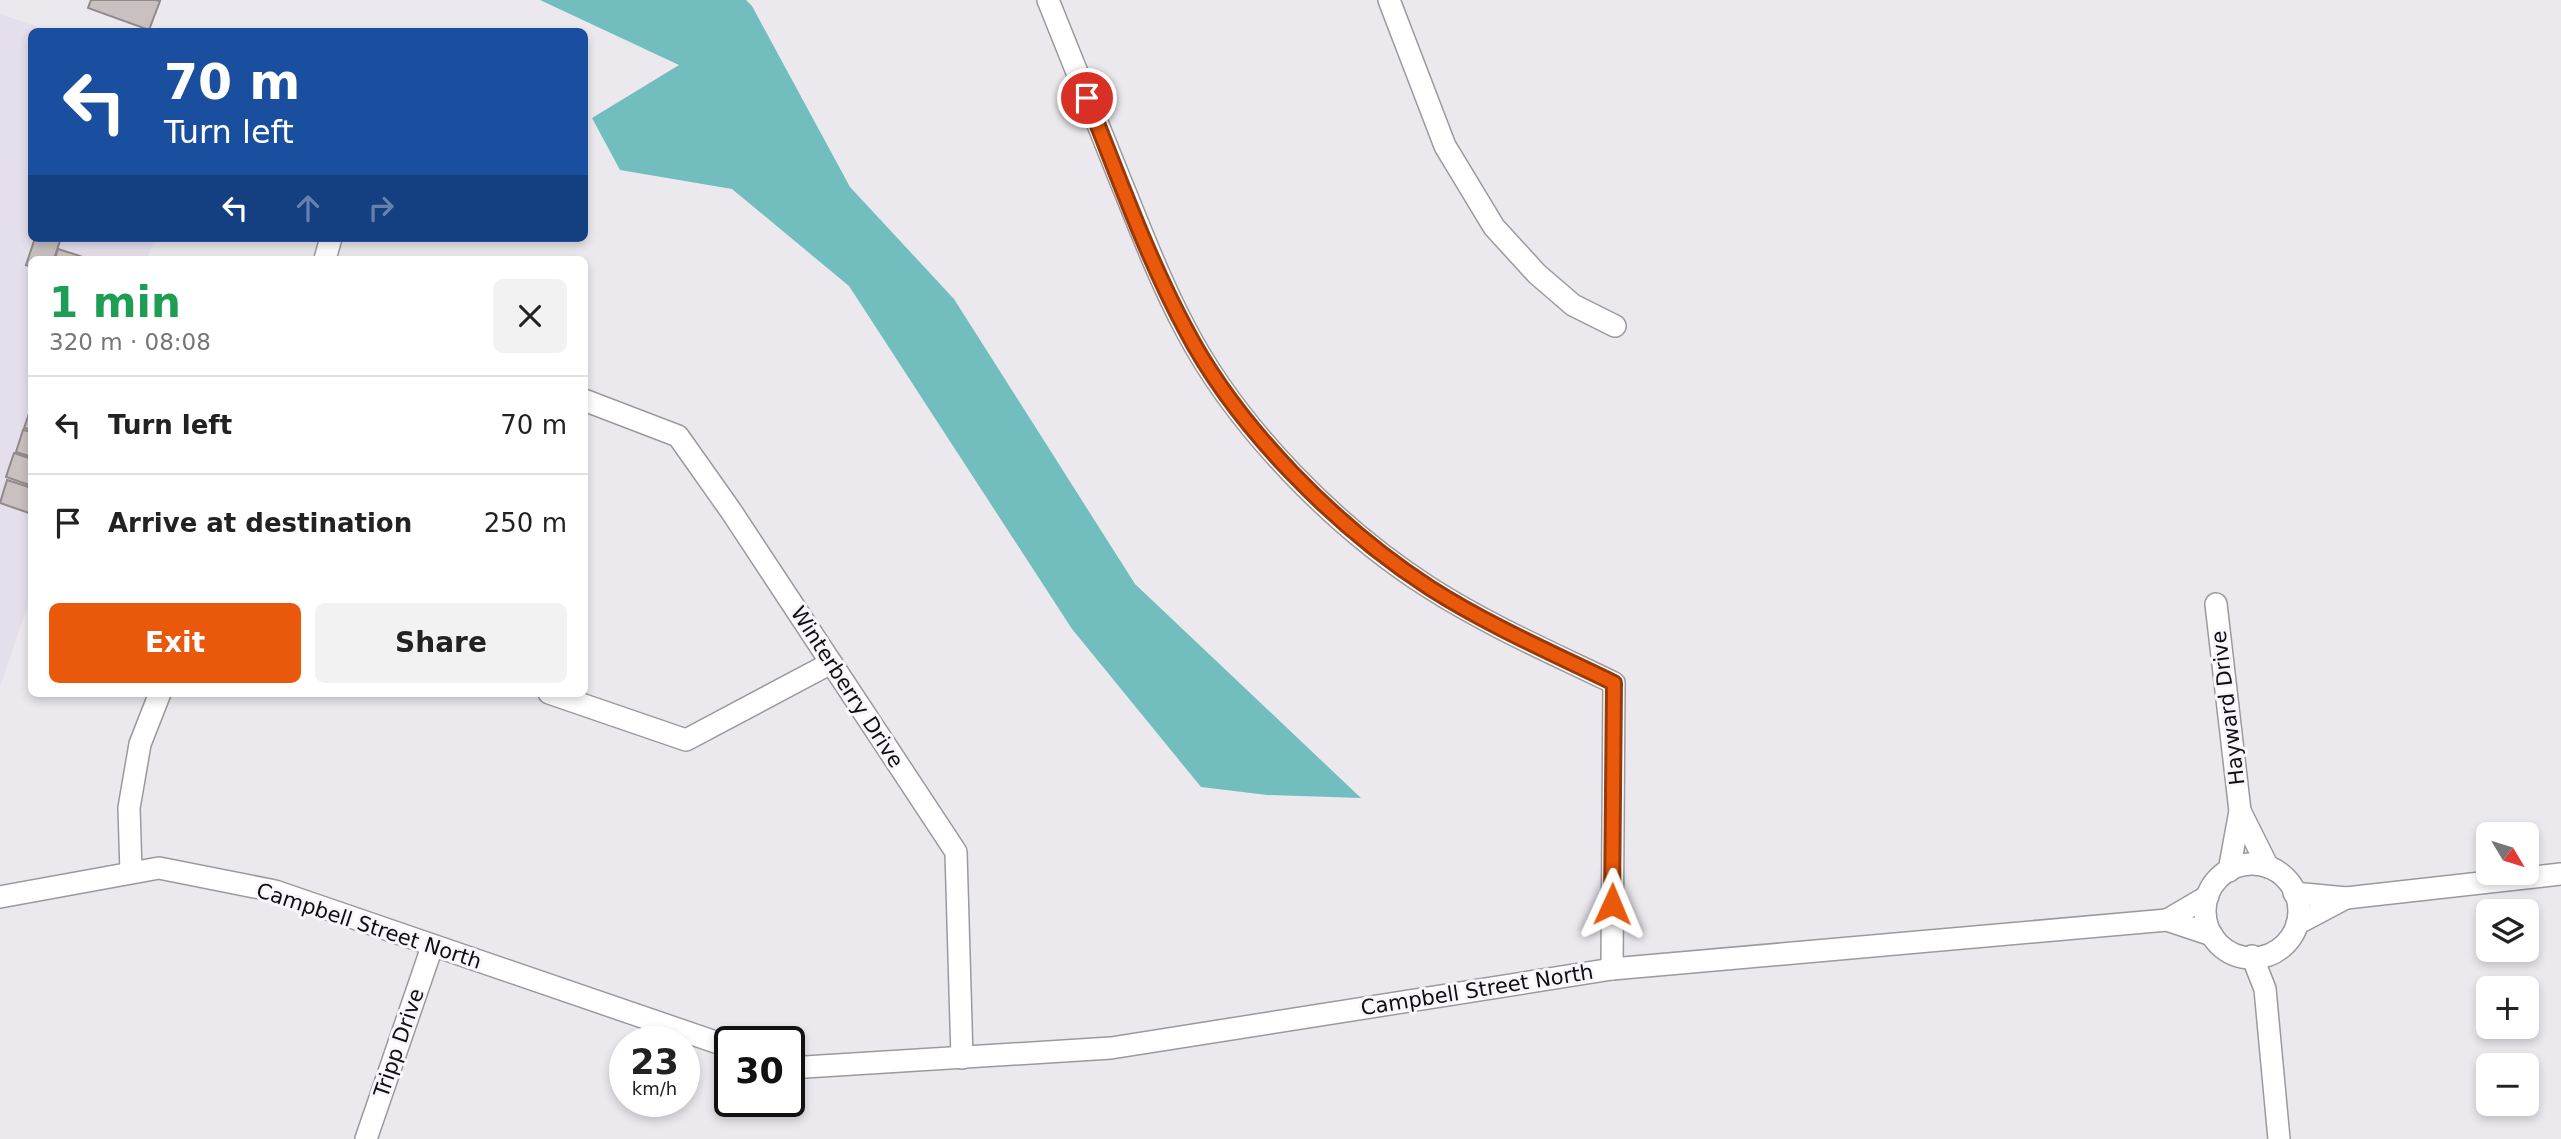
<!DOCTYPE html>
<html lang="en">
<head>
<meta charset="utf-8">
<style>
  body { margin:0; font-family:"DejaVu Sans",sans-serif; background:#f2f2f2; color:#222; height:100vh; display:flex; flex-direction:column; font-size:26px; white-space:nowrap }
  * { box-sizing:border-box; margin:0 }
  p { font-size:23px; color:#767676 }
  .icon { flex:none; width:38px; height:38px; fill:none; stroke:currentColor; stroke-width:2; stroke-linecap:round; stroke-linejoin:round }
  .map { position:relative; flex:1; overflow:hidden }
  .panel { position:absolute; left:28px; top:256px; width:560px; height:441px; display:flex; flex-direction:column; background:#fff; border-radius:10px; box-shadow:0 4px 10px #0003 }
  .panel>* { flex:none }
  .banner { position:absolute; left:28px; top:28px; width:560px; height:214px; border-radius:10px; box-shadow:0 4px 10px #0003; background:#1a4fa0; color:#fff; overflow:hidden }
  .needle { width:46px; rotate:128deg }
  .fabs { position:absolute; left:2476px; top:822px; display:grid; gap:14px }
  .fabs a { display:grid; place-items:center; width:63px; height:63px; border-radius:10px; background:#fff; box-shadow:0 4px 10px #0003; font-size:35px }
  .speed { position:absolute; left:609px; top:1026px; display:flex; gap:14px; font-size:35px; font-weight:700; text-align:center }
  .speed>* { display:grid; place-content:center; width:91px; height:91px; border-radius:50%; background:#fff; box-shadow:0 4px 10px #0003; line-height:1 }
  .speed small { font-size:18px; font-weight:400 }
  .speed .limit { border:4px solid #111; border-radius:10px; background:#fff; color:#111 }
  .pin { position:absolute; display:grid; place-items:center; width:60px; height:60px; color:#fff; margin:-30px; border:4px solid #fff; border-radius:50%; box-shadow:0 2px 7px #0007 }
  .me { position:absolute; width:77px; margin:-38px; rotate:1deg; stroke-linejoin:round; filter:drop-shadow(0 0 5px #0008) }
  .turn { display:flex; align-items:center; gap:24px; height:147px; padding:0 21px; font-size:32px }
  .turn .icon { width:91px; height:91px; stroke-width:2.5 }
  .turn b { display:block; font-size:49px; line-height:60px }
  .lanes { display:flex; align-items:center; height:66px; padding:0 21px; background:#0003; justify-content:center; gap:35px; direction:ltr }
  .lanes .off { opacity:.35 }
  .round { display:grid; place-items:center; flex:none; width:74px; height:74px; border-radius:10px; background:#f2f2f2 }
  .head { display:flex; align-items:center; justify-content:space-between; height:119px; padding:0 21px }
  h1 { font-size:42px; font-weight:700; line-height:52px; color:#1e9e55 }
  .cta { display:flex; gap:14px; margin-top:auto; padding:14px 21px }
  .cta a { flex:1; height:80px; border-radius:10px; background:#ea580c; color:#fff; font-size:28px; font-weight:700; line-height:80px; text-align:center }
  .cta a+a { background:#f2f2f2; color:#222 }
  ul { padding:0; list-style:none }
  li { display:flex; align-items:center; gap:21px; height:98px; padding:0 21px; border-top:2px solid #e0e0e0 }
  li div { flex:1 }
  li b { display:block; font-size:26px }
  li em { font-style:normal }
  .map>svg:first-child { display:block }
  .built { fill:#e5dfec }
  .water { fill:#72bebe }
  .building { fill:#c8c1c0; stroke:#918a8a; stroke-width:2 }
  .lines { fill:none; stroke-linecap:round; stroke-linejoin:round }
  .minor-casing { stroke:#9b999e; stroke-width:24 }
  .minor { stroke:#fff; stroke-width:21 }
  .route-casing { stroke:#983908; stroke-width:18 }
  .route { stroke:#ea580c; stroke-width:12 }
  .labels { text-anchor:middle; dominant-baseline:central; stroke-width:6; stroke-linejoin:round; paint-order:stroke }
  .street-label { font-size:21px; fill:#0f0e10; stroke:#f8f6fc }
</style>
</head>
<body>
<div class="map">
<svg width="2561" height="1139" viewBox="0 0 2561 1139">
  <rect width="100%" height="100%" fill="#ebe9ee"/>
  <!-- built -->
  <polygon class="built" points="0,14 51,31 32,32 32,238 155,238 147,259 32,259 31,596 0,687"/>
  <!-- water -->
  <polygon class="water" points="540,0 746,0 752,6 850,187 954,299 1135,584 1361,798 1267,795 1201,787 1072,629 849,286 732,189 620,170 592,118 679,65"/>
  <!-- building -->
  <g class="building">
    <polygon points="91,0 155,0 160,1 149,30 88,8"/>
    <polygon points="35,238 51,238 60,241 54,259 32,259 32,267 26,265"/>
    <polygon points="58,249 83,257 82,259 55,259"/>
    <polygon points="32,405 32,430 24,428"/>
    <polygon points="23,430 32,432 32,457 16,452"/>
    <polygon points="14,453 32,459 32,486 6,477"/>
    <polygon points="7,480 32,488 32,505 29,513 0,503"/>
  </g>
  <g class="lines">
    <!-- minor casing -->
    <g class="minor-casing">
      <g id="minor">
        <path d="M1048,0C1072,59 1095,118 1119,177C1140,228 1159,279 1185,328C1237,428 1336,528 1430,588C1488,625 1552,653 1614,683L1612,969"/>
        <polyline points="1389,0 1445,146 1494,227 1537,274 1573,305 1615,326"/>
        <polyline points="325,259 331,238"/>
        <polyline points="584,400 678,436 731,511 956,852 962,1058"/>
        <polyline points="2216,604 2240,811 2229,871"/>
        <polyline points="549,693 686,740 831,663"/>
        <polyline points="2240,811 2268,867"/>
        <circle cx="2252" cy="911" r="47"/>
        <polyline points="131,872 129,808 140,744 160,693"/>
        <polyline points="2294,893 2346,898 2561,874"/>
        <polyline points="0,897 159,868 275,891 730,1047"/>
        <polyline points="2167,920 2208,896"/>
        <polyline points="2297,924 2346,898"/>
        <polyline points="2252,956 2265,989 2279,1139"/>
        <polyline points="789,1068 1111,1048 1612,969 2167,920 2212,935"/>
        <polyline points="366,1139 432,947"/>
      </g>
    </g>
    <!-- minor -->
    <use href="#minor" class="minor"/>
  </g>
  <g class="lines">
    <!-- route casing -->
    <g class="route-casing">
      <path id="route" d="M1087,98C1118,175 1146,255 1185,328C1237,428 1336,527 1430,588C1488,625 1552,653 1614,683L1612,904"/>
    </g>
    <!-- route -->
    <use href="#route" class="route"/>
  </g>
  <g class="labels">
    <!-- street labels -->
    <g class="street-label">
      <text transform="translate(847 687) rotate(57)">Winterberry Drive</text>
      <text transform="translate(2228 708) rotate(-97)">Hayward Drive</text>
      <text transform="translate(369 926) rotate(18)">Campbell Street North</text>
      <text transform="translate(1477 990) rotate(-9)">Campbell Street North</text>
      <text transform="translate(399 1043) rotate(-71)">Tripp Drive</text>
    </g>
  </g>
</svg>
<div class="fabs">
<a><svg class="needle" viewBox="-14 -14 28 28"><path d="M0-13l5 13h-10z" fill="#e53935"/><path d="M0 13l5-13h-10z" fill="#767676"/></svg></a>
<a><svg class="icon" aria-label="layers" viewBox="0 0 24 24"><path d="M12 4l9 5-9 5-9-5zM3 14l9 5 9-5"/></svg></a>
<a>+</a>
<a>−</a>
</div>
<div class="speed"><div>23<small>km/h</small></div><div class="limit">30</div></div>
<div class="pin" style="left:1087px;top:98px;background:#d93025"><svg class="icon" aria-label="arrive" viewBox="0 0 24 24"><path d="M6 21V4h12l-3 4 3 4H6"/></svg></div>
<svg class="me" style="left:1612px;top:904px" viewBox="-20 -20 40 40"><path d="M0-17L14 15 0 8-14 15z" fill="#ea580c" stroke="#fff" stroke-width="4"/></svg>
<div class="banner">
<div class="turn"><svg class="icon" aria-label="left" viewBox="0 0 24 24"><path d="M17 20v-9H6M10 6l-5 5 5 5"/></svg><div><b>70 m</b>Turn left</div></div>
<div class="lanes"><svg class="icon" aria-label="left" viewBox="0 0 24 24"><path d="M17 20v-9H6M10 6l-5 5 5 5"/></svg><svg class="icon off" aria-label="ahead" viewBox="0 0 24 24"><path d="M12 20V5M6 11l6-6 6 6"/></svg><svg class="icon off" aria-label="right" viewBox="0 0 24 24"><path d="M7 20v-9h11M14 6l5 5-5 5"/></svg></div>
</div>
<section class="panel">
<div class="head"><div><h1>1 min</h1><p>320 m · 08:08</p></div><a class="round"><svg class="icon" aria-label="close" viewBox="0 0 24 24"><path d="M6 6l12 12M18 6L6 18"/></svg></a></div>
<ul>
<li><svg class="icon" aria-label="left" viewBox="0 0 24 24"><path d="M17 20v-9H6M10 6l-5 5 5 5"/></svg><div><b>Turn left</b></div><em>70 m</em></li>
<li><svg class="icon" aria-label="arrive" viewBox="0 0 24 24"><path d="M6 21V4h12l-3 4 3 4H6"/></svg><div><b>Arrive at destination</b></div><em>250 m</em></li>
</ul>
<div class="cta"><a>Exit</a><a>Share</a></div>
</section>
</div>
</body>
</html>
